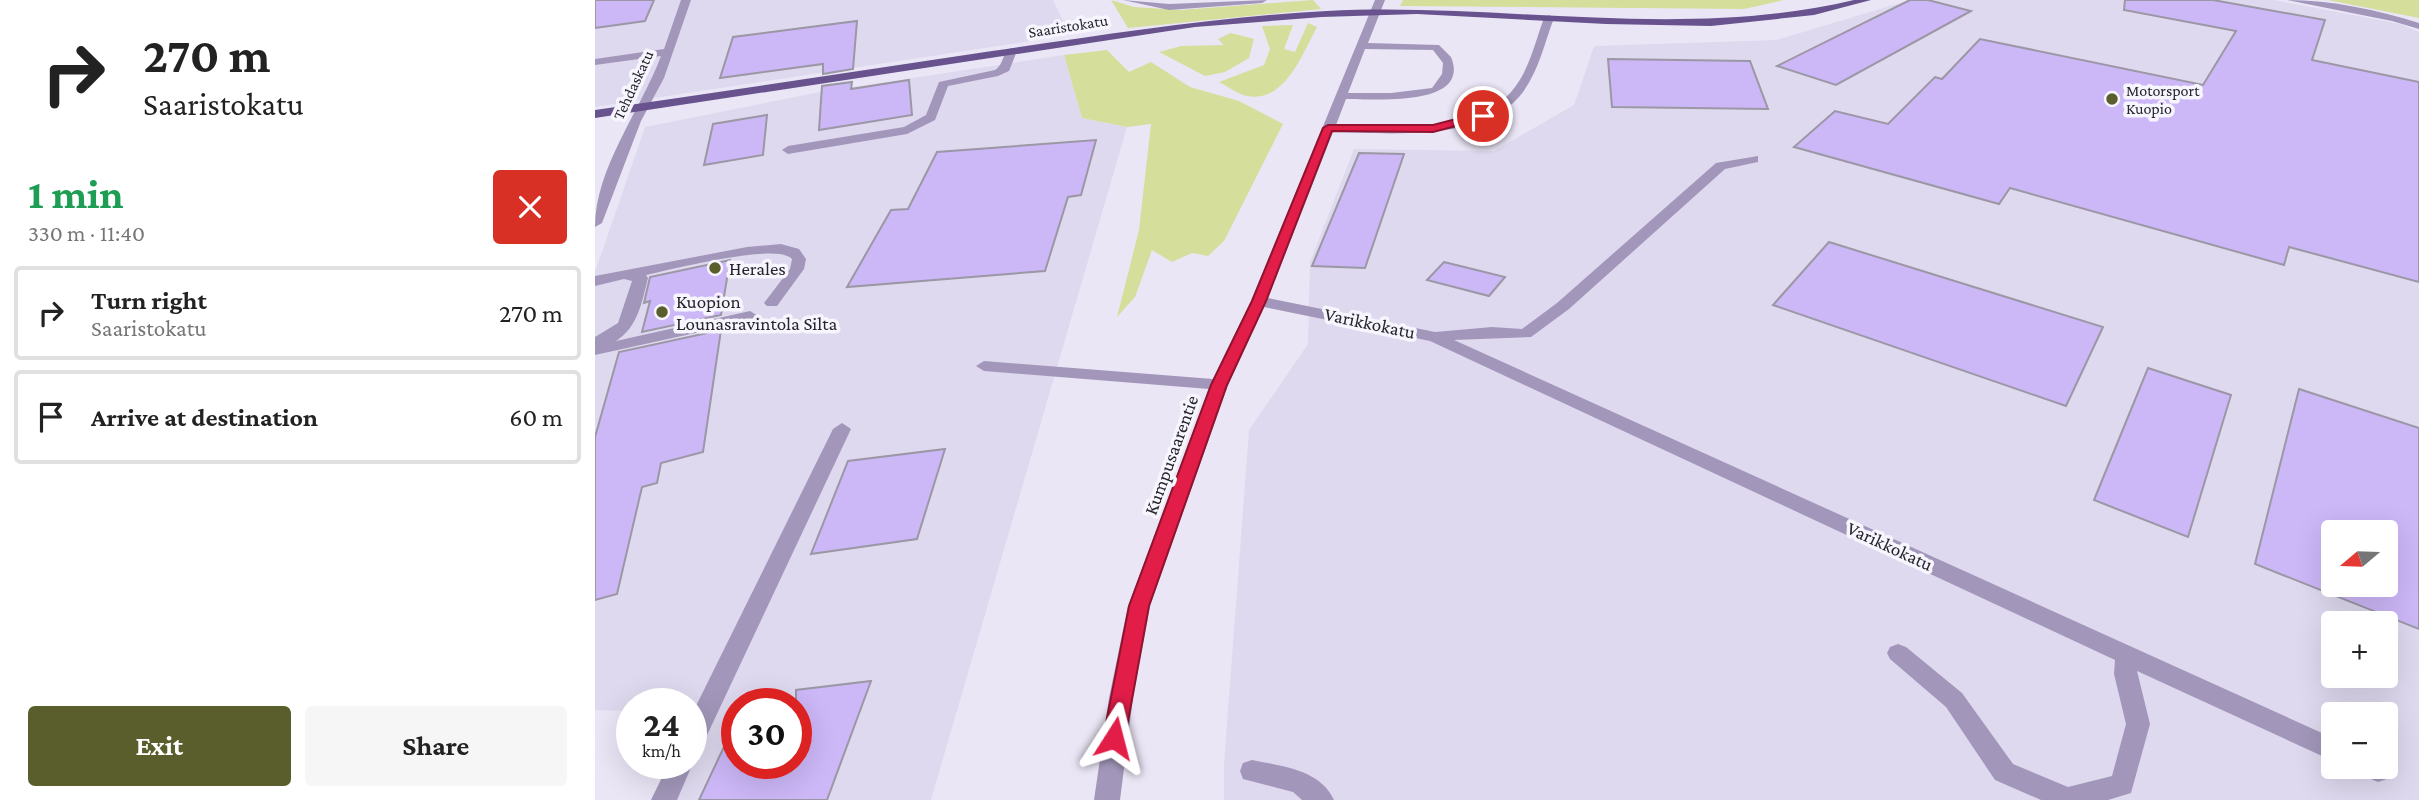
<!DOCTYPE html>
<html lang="en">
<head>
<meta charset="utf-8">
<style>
  body { margin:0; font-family:"Crimson Pro",serif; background:#f6f6f6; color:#222; height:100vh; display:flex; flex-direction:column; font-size:26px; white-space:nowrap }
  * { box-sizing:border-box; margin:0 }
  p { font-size:23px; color:#767676 }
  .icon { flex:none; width:38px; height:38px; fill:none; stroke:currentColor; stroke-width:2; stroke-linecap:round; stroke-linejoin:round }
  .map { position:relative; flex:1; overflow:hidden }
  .side { display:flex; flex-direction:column; background:#fff; width:595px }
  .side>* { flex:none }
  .banner { background:#fff; color:#222; overflow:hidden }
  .needle { width:46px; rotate:251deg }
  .buttons { position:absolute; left:1726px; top:520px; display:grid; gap:14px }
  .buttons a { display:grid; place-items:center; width:77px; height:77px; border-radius:7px; background:#fff; box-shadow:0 7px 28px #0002; font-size:35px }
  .speed { position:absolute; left:21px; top:688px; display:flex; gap:14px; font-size:35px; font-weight:700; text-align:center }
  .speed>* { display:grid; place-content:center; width:91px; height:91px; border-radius:50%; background:#fff; box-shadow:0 7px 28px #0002; line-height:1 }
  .speed small { font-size:18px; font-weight:400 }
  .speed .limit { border:10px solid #d22; background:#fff; color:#111 }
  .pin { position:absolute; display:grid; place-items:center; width:60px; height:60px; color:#fff; margin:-30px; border:4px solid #fff; border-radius:50%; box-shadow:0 2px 7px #0007 }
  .me { position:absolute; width:77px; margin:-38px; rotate:9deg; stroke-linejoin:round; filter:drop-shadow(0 0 5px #0008) }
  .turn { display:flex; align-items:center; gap:24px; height:147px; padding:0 28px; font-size:32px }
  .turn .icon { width:91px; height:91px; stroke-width:2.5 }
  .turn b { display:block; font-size:49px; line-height:60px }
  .round { display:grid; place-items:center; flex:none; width:74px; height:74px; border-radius:7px; background:#f6f6f6 }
  .overview { display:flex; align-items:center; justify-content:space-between; height:119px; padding:0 28px }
  h1 { font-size:42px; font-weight:700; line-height:52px; color:#1e9e55 }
  .cta { display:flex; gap:14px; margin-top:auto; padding:14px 28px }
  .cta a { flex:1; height:80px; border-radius:7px; background:#595e2c; color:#fff; font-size:28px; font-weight:700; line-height:80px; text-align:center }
  .cta a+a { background:#f6f6f6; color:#222 }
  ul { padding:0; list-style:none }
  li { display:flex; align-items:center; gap:21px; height:94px; margin:0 14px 10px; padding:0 14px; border:4px solid #e0e0e0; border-radius:7px }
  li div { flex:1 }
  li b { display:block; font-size:26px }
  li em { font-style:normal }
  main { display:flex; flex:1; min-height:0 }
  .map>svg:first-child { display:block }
  .built { fill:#dfd9ef; fill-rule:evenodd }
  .green { fill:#d5de9a }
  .building { fill:#ccb7f7; stroke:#9b97a5; stroke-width:2; fill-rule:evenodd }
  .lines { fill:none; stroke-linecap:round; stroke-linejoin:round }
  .minor { fill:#a297ba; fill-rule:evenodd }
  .major { fill:#68538f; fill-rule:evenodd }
  .route { fill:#e11d48; stroke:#92132f; stroke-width:2 }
  .poi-dot { fill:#595e2c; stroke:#f7f5fe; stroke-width:2.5 }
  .labels { text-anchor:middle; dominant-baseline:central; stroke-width:7; stroke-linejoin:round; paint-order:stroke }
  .far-street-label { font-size:16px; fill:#27252b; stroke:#f7f5fe }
  .far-poi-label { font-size:16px; fill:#27252b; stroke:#f7f5fe; text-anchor:start }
  .poi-label { font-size:19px; fill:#27252b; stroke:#f7f5fe; text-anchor:start }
  .street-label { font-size:19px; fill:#27252b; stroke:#f7f5fe }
</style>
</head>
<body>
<main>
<section class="side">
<div class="banner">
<div class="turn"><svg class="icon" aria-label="right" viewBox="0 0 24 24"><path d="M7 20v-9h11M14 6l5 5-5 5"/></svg><div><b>270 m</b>Saaristokatu</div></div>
</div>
<div class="overview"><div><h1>1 min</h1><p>330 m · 11:40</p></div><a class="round" style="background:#d93025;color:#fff"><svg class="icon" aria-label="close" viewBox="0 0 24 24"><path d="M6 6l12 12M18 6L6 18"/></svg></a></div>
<ul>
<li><svg class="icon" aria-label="right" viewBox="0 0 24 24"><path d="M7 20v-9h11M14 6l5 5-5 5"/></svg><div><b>Turn right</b><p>Saaristokatu</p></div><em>270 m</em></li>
<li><svg class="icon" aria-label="arrive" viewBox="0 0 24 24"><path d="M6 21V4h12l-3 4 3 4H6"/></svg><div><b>Arrive at destination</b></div><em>60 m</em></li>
</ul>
<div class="cta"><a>Exit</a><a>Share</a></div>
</section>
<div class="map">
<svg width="1824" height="800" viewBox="0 0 1824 800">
  <rect width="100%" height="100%" fill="#ebe6f6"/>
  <!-- built -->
  <g class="built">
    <polygon points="0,0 458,0 475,35 0,107"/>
    <path d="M1315,0H1679L1805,24L1824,32V800H629V763L654,430L713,344L715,262L759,149L899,151L979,105L999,46L1181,40ZM1738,532H1790V584H1738ZM1738,623H1790V676H1738ZM1738,714H1790V766H1738Z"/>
    <path d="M469,55L487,118L532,127L336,800H68L96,763V722L99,711H96V704H37V711L0,710V272L50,127L225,92ZM142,704H201V763H142Z"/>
  </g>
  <!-- green -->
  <g class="green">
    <polygon points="516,0 539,7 586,10 718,0 726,9 533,28"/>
    <polygon points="808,0 1189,0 1149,9 805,6"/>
    <polygon points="1733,0 1824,0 1824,18"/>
    <path d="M713,23L722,27C707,54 689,107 648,95C640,92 632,86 624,82L669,65L675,49L667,26L698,25L689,49L700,52Z"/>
    <polygon points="636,33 659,39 654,58 630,72 610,76 564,52 586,46 629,45 623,39"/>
    <polygon points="512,50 534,72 556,62 595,87 644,101 688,124 629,241 613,256 597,253 577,262 557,250 540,297 522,317 544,230 556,124 532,127 487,118 469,55"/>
  </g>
  <!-- building -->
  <g class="building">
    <polygon points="0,0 59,0 50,21 0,28"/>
    <polygon points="1315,0 1333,0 1376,11 1241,85 1182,66"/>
    <polygon points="1530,0 1618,0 1730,20 1717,60 1824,82 1824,282 1694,247 1689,265 1415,188 1404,204 1199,147 1240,111 1293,124 1340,77 1347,79 1385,39 1608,85 1641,31 1529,10"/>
    <polygon points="262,21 258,69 228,74 228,64 125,78 138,37"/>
    <polygon points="1013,59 1155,61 1173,109 1017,107"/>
    <polygon points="314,80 317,115 224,130 227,86 257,82 256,89"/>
    <polygon points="172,115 168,155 109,165 118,124"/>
    <polygon points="501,140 486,195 473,197 450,271 252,287 296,210 313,209 342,152"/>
    <polygon points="764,153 809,154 770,268 717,266"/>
    <polygon points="1234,242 1508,327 1471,406 1178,305"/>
    <polygon points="135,260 126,315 47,332 55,301 49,303 55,277"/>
    <polygon points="849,262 910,277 894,296 832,280"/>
    <polygon points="126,330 108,452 66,463 62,483 47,487 22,594 0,600 0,437 24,352"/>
    <polygon points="1553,368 1636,395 1593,537 1499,500"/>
    <path d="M1704,389L1824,428V629L1660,564ZM1738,532H1790V584H1738Z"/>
    <polygon points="350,449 322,539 216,554 253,461"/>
    <polygon points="276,681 232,800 104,800 142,719 142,763 201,763 201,690"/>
  </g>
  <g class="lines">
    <!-- minor -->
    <g class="minor">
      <path d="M86,0H96L69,78L46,121L7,223L0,227C0,168 46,110 66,56L0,65V59L69,49Z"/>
      <polygon points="528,0 574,4 672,0 667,3 574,10"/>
      <path d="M780,0H790L773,43L844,45L856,57C877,108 777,99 751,99L741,125C793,126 879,135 916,92C934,72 940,42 949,18L954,15L959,18C949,44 943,75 924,97C885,142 792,133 738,132L673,298L840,332L897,327L927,329L962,303L1121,163L1163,156V162L1130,169L974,309L936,337L859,340L1738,738V761L1542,671L1555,724L1536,793L1513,800H1446L1400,780L1351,707L1295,659L1292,653L1295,647L1303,644L1311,647L1367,693L1418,764L1473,787L1517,776L1531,724L1519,674L1520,660L835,341L669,307L633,385L555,606L538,698L525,800H499L514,698L533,606L614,389L389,371L381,366L389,361L618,379L656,301ZM770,49L838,50L848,63L847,74L837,88L796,93H753Z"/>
      <path d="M1692,0C1736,0 1783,10 1824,23V29L1797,21Z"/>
      <path d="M417,48L422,51L414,71L403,76L353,86L340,120L312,134L193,154L187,150L193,146L309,127L331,115L344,82L400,70C409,65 407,51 417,48Z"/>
      <path d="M186,244L204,249L211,259L209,269L182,306H172L169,303L195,269L197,259C182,242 75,270 51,275L53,278C47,302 43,327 21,341L155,311L163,316L155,321L0,355V337L23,323L37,281L29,279L0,286V276L152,247Z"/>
      <polygon points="247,423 256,429 105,750 96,753 96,716 238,429"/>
      <polygon points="96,758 98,763 82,800 56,800 74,763 96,763"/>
      <path d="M657,760C686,766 725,769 739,800H707L698,792L648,779L645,771L648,763Z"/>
      <polygon points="1790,762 1795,771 1792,779 1783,782 1764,774 1761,766 1790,766"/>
    </g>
    <!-- major -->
    <path class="major" d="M1259,0H1276L1219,15L1116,26L1011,24L822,14L727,17L600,27L0,118V110C132,91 265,71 397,51C509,35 619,17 732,11C908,2 1085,41 1259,0Z"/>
  </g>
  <!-- route -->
  <polygon class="route" points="888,112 892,113 892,118 838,132 737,131 671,301 632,385 554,606 530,738 527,745 519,748 512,745 508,738 534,606 616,385 657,301 728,128 733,125 838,125"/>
  <!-- markers -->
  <g class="poi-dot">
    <circle cx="1517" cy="99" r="7"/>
    <circle cx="120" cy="268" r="7"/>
    <circle cx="67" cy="312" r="7"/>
  </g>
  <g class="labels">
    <!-- far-street labels -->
    <g class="far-street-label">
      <text transform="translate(473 26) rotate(-9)">Saaristokatu</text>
      <text transform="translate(38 85) rotate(-65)">Tehdaskatu</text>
    </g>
    <!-- far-poi labels -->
    <g class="far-poi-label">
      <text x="1531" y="90">Motorsport<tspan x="1531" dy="18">Kuopio</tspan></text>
    </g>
    <!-- poi labels -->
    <g class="poi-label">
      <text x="134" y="268">Herales</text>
      <text x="81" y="301">Kuopion<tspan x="81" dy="22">Lounasravintola Silta</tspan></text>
    </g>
    <!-- street labels -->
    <g class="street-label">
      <text transform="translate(775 323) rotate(12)">Varikkokatu</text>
      <text transform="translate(576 455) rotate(-70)">Kumpusaarentie</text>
      <text transform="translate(1295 546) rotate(25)">Varikkokatu</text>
    </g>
  </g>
</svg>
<div class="buttons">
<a><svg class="needle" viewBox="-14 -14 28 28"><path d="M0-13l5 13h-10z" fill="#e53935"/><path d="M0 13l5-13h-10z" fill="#767676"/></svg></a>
<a>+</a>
<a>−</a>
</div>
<div class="speed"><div>24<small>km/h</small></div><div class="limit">30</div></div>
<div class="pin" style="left:888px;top:116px;background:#d93025"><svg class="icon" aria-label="arrive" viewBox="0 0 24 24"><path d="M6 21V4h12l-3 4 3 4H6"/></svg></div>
<svg class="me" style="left:519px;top:738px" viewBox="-20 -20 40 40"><path d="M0-17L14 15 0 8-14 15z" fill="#e11d48" stroke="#fff" stroke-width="4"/></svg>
</div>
</main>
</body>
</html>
